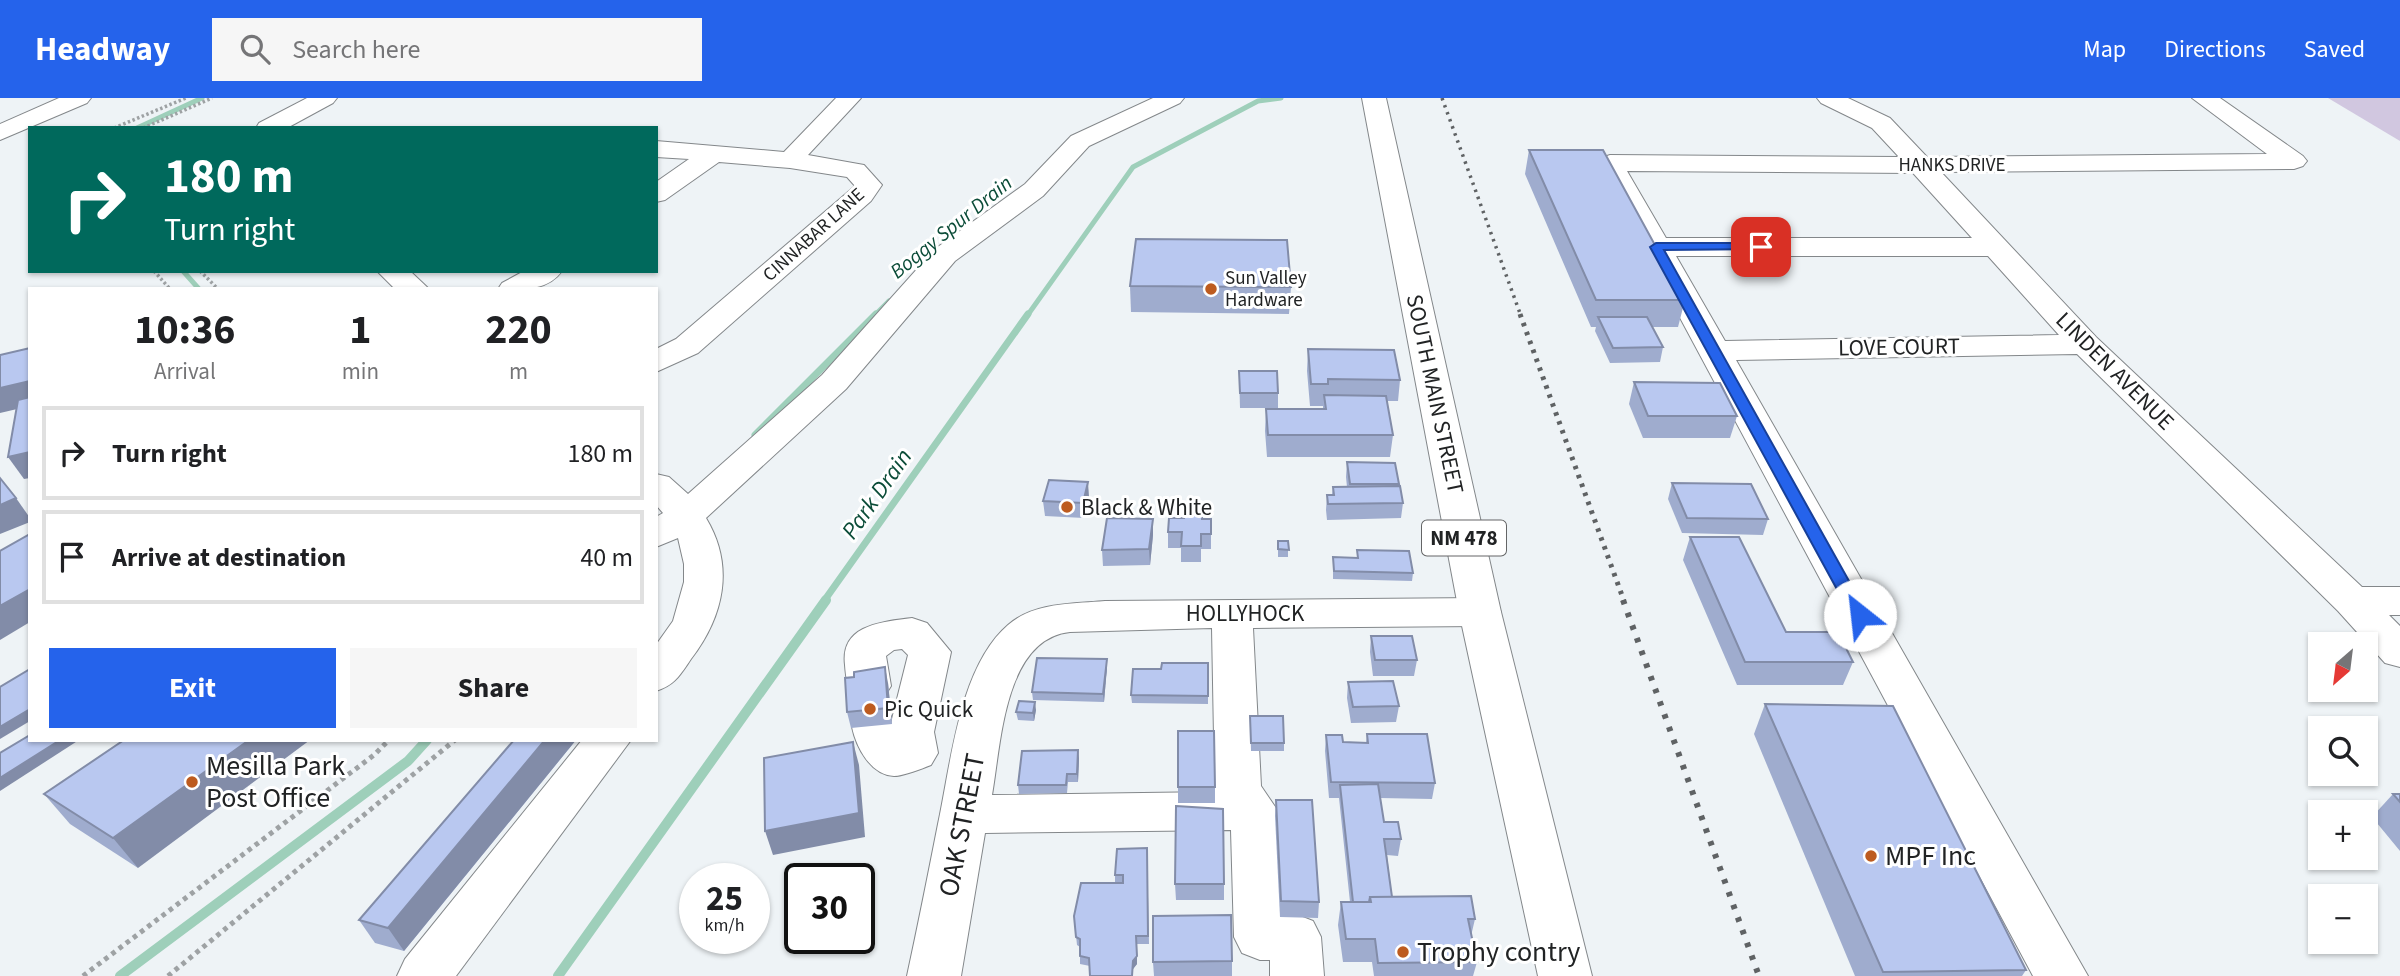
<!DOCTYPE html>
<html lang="en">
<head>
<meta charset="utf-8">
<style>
  body { margin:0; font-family:"Source Sans 3",sans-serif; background:#f6f6f6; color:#202124; height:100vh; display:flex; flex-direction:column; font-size:26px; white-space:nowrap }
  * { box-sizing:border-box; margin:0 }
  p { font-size:23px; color:#757577 }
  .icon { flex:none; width:38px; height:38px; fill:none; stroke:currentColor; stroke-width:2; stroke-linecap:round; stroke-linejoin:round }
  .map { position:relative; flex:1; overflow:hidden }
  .panel { position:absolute; left:28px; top:189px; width:630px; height:455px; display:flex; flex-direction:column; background:#fff; border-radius:0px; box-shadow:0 2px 5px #0004 }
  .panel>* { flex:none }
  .banner { position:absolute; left:28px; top:28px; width:630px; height:147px; border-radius:0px; box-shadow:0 2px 5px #0004; background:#00695c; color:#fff; overflow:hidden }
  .needle { width:46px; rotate:208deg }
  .controls { position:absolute; left:2308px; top:534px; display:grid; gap:14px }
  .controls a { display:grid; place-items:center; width:70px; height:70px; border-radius:0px; background:#fff; box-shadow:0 2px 5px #0004; font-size:35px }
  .speed { position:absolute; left:679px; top:765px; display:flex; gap:14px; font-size:35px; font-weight:700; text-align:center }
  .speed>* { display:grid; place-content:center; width:91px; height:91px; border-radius:50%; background:#fff; box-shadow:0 2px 5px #0004; line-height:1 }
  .speed small { font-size:18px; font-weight:400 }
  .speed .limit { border:4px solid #111; border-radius:10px; background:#fff; color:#111 }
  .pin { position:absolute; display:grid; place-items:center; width:60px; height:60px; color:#fff; margin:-30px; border-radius:14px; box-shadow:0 4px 10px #0006 }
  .me { position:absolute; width:77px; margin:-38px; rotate:331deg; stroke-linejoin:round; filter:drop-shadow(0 0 5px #0008) }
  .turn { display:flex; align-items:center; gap:24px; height:147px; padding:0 21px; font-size:32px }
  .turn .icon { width:91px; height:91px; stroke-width:2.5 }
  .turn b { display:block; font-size:49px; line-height:60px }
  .eta { display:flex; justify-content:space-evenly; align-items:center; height:119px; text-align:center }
  .eta b { font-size:42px; font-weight:700; line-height:49px }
  .button { display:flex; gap:14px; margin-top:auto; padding:14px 21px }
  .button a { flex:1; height:80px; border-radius:0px; background:#2563eb; color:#fff; font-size:28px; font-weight:700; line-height:80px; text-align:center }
  .button a+a { background:#f6f6f6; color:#202124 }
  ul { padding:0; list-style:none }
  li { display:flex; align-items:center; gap:21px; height:94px; margin:0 14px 10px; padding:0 7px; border:4px solid #e0e0e0; border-radius:0px }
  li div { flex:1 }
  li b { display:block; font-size:26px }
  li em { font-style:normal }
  header { display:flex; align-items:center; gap:42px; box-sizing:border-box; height:98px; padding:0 35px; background:#2563eb; color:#fff }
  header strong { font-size:33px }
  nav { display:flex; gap:38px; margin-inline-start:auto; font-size:24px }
  .search { width:490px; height:63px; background:#f6f6f6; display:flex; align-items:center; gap:18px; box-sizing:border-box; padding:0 24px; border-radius:0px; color:#757577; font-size:26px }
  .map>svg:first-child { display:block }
  .green { fill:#d1c7e0 }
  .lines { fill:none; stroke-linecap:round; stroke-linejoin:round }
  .stream-far2 { stroke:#9ecfba; stroke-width:5 }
  .stream-far1 { stroke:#9ecfba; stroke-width:7 }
  .stream { stroke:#9ecfba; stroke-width:10 }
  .minor-casing { stroke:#83878a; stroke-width:2 }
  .major-casing { stroke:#83878a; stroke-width:2 }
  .path-far1 { stroke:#9ea2a4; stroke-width:3.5; stroke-dasharray:2.5 2.5; stroke-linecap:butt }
  .path { stroke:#9ea2a4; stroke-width:5; stroke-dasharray:4.5 4.5; stroke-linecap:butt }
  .minor { fill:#fff; fill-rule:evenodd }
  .major { fill:#fff; fill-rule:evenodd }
  .rail-far2 { stroke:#5f6264; stroke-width:3.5; stroke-dasharray:2.5 5; stroke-linecap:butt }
  .rail-far1 { stroke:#5f6264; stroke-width:5; stroke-dasharray:3.5 6; stroke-linecap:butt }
  .rail { stroke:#5f6264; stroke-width:6; stroke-dasharray:4.5 9; stroke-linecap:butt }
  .wall { fill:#9facce }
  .shaded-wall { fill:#828ca8 }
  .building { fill:#b9c8f0; stroke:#828ca8; stroke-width:2 }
  .route { fill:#2563eb; stroke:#184099; stroke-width:2 }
  .poi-dot { fill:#bd5b1f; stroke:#fff; stroke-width:2.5 }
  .labels { text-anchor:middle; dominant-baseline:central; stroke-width:6; stroke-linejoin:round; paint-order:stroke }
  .far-street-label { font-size:19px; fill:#212324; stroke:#fff }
  .far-poi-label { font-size:19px; fill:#212324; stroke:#fff; text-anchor:start }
  .far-water-label { font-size:21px; font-style:italic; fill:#0b4c38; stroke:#fff }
  .shield { fill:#fff; stroke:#646566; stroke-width:2 }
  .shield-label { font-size:21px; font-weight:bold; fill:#212324 }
  .street-label { font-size:23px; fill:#212324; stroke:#fff }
  .poi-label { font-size:23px; fill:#212324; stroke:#fff; text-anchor:start }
  .water-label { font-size:24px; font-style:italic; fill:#0b4c38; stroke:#fff }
  .near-poi-label { font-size:28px; fill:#212324; stroke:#fff; text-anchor:start }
  .near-street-label { font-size:28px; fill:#212324; stroke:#fff }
</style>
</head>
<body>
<header>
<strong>Headway</strong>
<div class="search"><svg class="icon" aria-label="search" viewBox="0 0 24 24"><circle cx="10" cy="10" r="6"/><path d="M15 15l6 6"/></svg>Search here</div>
<nav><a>Map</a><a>Directions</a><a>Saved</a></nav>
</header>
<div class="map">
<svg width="2400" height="878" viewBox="0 0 2400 878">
  <rect width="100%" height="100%" fill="#eef3f6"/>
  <!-- green -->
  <polygon class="green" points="2328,0 2400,0 2400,43"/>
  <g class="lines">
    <!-- stream-far2 -->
    <g class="stream-far2">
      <polyline points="137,30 202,0"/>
      <polyline points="183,173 199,191"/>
      <polyline points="874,218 889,203"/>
      <polyline points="1027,218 1133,69 1258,3 1281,0"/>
    </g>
    <!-- stream-far1 -->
    <g class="stream-far1">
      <polyline points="755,337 876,216"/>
      <polyline points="824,503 1028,216"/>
    </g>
    <!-- stream -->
    <g class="stream">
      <polyline points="120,878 408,663 427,642"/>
      <polyline points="558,878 826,502"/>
    </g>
    <!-- minor casing -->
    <g class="minor-casing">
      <g id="minor">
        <polygon points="59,0 91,0 87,5 0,42 0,26"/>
        <polygon points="307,0 337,0 333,5 287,30 256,30 259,25"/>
        <polygon points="836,0 861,0 808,57 864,67 882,87 871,103 698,255 656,274 656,251 676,241 855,88 847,79 790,70 719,64 665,102 656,104 656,84 689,61 656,59 656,43 784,54"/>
        <path d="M1153,0H1184L1180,5L1089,48L1043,98L955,163L846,291L706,420C735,468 724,518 691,561C680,577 675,587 656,593V547L673,523L684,484V466L678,440L656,449V419L663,415L656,407V376L669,379L688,396L822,277L935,151L1025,86L1071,38Z"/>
        <path d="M1817,0H1848L1890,20L1927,59L2267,56L2192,0H2220L2303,58L2307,63L2303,68L2294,71L1941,74L2096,239L2362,489H2400V517H2389L2400,528V569L2385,565L2338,513L2077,256L1736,262L2088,878H2033L1597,65L1601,60L1610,57L1899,59L1872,30L1821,5ZM1627,73L1913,75L1972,140H1666ZM1676,158H1988L2059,237L1725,243Z"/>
        <polygon points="377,173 410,173 429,191 395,191"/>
        <path d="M524,173H562C547,194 521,191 498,191L502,185Z"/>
        <path d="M1480,500L1495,504L1501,514L1495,524L1480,528L1253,530L1261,688L1278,713L1285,816H1295L1313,823L1321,839L1324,878H1270V862H1260L1242,855L1234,839L1231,732L985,735L961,878H907C918,827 928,777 938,726C951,666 959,569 1008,527C1034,504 1073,506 1105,503ZM1212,530L1215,694L992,697C1001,646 1004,541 1070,534Z"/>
        <path d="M912,520L927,525L951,554L934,634L938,655L931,667C921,671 903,678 894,678C870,677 856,648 852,629L858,617L874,612L890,617L892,621L908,557L902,551L894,552L886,558L891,588L884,599L869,604L854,599C847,588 846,580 845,567C840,527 881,524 912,520Z"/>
        <polygon points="582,642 631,642 456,878 397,878 405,861"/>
      </g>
    </g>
    <!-- major casing -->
    <g class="major-casing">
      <polygon id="major" points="1362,0 1386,0 1501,514 1592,878 1538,878 1459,514"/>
    </g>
    <!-- path-far1 -->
    <g class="path-far1">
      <polyline points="114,30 186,0"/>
      <polyline points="143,30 212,0"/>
      <polyline points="154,173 170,191"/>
      <polyline points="200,173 218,191"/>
    </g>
    <!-- path -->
    <g class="path">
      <polyline points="83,878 374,657 389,642"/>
      <polyline points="168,878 455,642"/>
    </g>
    <!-- minor -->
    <use href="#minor" class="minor"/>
    <!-- major -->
    <use href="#major" class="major"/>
    <!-- rail-far2 -->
    <polyline class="rail-far2" points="1442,0 1521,218"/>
    <!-- rail-far1 -->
    <polyline class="rail-far1" points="1520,216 1624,503"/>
    <!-- rail -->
    <polyline class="rail" points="1623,502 1759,878"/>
  </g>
  <!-- wall -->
  <g class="wall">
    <polygon points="1529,52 1685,202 1678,229 1652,229 1663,249 1660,264 1610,265 1595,233 1596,229 1591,229 1525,76"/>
    <polygon points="1130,188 1291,189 1289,216 1131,214"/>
    <polygon points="1308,251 1400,282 1398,303 1387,303 1393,337 1390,359 1267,359 1265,333 1266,311 1323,311 1323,308 1310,308 1307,273"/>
    <polygon points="1239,273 1278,295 1278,310 1240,310"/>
    <polygon points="1634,284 1737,318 1730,340 1643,340 1629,306"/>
    <polygon points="1347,364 1399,386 1403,405 1401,420 1327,422 1326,412 1327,397 1332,397 1333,389 1347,389 1346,379"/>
    <polygon points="1672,385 1768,421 1763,437 1682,435 1668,401"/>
    <polygon points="1089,399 1084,420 1045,418 1043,403"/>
    <polygon points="1202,421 1211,421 1211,451 1201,451 1201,464 1181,464 1181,450 1168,450 1168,434"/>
    <polygon points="1153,437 1150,467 1103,468 1102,452"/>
    <polygon points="1690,439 1786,534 1853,564 1843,587 1737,587 1683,462"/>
    <rect x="1278" y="443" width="10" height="16"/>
    <polygon points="1357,452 1413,475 1412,483 1333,481 1333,459 1357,460"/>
    <polygon points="1371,538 1417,562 1414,578 1373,578 1370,554"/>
    <polygon points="1208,565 1208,606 1132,605 1131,597 1161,571"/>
    <polygon points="1107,569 1104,604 1033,602 1032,594"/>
    <polygon points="1348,584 1399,608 1396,624 1351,625 1347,600"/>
    <polygon points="888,585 892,626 851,630 847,614"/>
    <polygon points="1765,606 2026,872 2022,878 1855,878 1754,636"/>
    <polygon points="1036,612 1034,623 1018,622 1016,614"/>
    <polygon points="1250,618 1284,645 1284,653 1251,653"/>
    <polygon points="1178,633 1215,689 1215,705 1178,705"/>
    <polygon points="1367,636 1435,685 1432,701 1380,700 1384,724 1401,741 1398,758 1387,757 1392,799 1475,821 1471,838 1477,864 1473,878 1374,878 1372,864 1343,864 1338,827 1341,804 1350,804 1339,700 1329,700 1325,653 1326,637 1343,644 1366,645"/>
    <polygon points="124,642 138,770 70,726 44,696"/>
    <polygon points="514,642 576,642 404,853 375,845 359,822"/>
    <polygon points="1079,660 1078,684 1068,684 1067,695 1019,696 1018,687"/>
    <polygon points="2393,696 2400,696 2400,753 2372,719"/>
    <polygon points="1276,702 1319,804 1318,820 1280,819 1275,718"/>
    <polygon points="1147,750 1149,846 1137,846 1137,866 1133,871 1090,868 1080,866 1080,849 1077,847 1074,818 1115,785 1115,777"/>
    <polygon points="1175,786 1224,786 1224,802 1176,802"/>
    <polygon points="1232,863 1232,878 1154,878 1153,864"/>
  </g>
  <!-- shaded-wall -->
  <g class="shaded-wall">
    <polygon points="30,283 30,308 0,315 0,290"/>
    <polygon points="30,354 30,380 24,381 8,359"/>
    <polygon points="1088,384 1089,399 1084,420 1083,405"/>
    <polygon points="16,400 30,420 30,424 0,436 0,407"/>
    <polygon points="1153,421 1153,437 1150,467 1149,451"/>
    <polygon points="30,491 30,524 0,542 0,508"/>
    <polygon points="1107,561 1107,569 1104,604 1103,596"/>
    <polygon points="885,569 888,585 892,626 888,610"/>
    <polygon points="1035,604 1036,612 1034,623 1033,615"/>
    <polygon points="30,611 30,623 0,641 0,629"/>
    <polygon points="60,642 79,642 0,693 0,680"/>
    <polygon points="249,642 310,642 138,770 113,740"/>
    <polygon points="545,642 576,642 404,853 388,830"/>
    <polygon points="853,644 859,667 865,739 773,757 765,733"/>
    <polygon points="1078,652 1079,660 1078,684 1077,676"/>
    <polygon points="1137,846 1137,866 1133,871 1132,878 1133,863"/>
  </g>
  <!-- building -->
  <g class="building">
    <polygon points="1529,52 1603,52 1685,202 1596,202"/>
    <polygon points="1136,141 1287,142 1291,189 1130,188"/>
    <polygon points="1598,219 1647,219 1663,249 1613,250"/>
    <polygon points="30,250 30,283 0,290 0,257"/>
    <polygon points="1308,251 1394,252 1400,282 1328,281 1328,286 1311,286"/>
    <polygon points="1239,273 1277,273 1278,295 1240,295"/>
    <polygon points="1634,284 1720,285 1737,318 1648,318"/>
    <polygon points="1324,297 1386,298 1393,337 1268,337 1266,311 1326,311"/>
    <polygon points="30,299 30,354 8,359 18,302"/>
    <polygon points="1347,364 1395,365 1399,386 1350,386"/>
    <polygon points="0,380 16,400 0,407"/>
    <polygon points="1049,382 1088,384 1083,405 1043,403"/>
    <polygon points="1672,385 1751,386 1768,421 1687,420"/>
    <polygon points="1400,388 1403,405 1328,406 1327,397 1334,397 1333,389"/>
    <polygon points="1185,409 1202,409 1202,421 1211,421 1211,436 1201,436 1201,448 1181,448 1182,434 1168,434 1169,420 1184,420"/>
    <polygon points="1107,420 1153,421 1149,451 1102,452"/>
    <polygon points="30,436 30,491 0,508 0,453"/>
    <polygon points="1690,439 1739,439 1786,534 1838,534 1853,564 1745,564"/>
    <polygon points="1278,443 1288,443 1289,452 1278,451"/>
    <polygon points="1357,452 1409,453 1413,475 1334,473 1333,459 1358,460"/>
    <polygon points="1371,538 1412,538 1417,562 1375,562"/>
    <polygon points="1037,560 1107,561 1103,596 1032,594"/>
    <polygon points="1162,565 1208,565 1208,598 1131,597 1133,571 1161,571"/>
    <polygon points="885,569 888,610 847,614 845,580 854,579 854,574"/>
    <polygon points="30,571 30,611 0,629 0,589"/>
    <polygon points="1393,583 1399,608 1353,609 1348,584"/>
    <polygon points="1019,603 1035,604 1033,615 1016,614"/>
    <polygon points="1765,606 1893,608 2026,872 1883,874"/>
    <polygon points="1250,618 1283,618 1284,645 1251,645"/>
    <polygon points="1178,633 1214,633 1215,689 1178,689"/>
    <polygon points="1367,636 1427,636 1435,685 1331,684 1326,637 1342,637 1343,644 1368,645"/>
    <polygon points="30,637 30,642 60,642 0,680 0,655"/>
    <polygon points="124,642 249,642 113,740 44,696"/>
    <polygon points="514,642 545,642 388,830 359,822"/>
    <polygon points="853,644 859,715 765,733 764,660"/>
    <polygon points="1078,652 1077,676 1067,676 1066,687 1018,687 1022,653"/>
    <polygon points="1378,686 1384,724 1398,724 1401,741 1384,741 1392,799 1370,799 1369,804 1353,804 1340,687"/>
    <polygon points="2393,696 2400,696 2400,704"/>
    <polygon points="1276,702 1312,702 1319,804 1281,803"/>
    <polygon points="1176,708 1223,711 1224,786 1175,786"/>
    <polygon points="1147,750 1148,838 1136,838 1137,858 1133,863 1132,878 1090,878 1089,860 1080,858 1080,841 1076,839 1074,818 1081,785 1123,785 1123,777 1115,777 1117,751"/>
    <polygon points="1471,798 1475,821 1468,821 1477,864 1378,865 1375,841 1346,841 1341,804 1371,804 1370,799"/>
    <polygon points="1231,817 1232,863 1153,864 1153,818"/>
  </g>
  <!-- route -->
  <polygon class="route" points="1761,145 1767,149 1766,151 1664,152 1868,517 1860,523 1851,517 1650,149 1656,145"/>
  <!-- markers -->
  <g class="poi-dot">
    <circle cx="1211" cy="191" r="7"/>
    <circle cx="1067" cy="409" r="7"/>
    <circle cx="870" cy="611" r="7"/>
    <circle cx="192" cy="684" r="7"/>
    <circle cx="1871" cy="758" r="7"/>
    <circle cx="1403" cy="854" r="7"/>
  </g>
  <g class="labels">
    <!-- far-street labels -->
    <g class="far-street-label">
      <text x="1952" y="67">HANKS DRIVE</text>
      <text transform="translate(814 137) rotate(-42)">CINNABAR LANE</text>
    </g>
    <!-- far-poi labels -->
    <g class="far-poi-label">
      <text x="1225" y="180">Sun Valley<tspan x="1225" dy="22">Hardware</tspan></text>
    </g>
    <!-- far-water labels -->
    <g class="far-water-label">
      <text transform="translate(951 129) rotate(-39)">Boggy Spur Drain</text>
    </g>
    <!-- shield labels -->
    <rect class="shield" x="1422" y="422.5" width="84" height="35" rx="5"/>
    <g class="shield-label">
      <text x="1464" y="440">NM 478</text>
    </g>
    <!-- street labels -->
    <g class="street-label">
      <text transform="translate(1899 249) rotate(-1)">LOVE COURT</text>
      <text transform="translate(2115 273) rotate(45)">LINDEN AVENUE</text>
      <text transform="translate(1435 296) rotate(78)">SOUTH MAIN STREET</text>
      <text x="1245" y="515">HOLLYHOCK</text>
    </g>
    <!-- poi labels -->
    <g class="poi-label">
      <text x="1081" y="409">Black &amp; White</text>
      <text x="884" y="611">Pic Quick</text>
    </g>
    <!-- water labels -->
    <g class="water-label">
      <text transform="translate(877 396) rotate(-55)">Park Drain</text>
    </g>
    <!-- near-poi labels -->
    <g class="near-poi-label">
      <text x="206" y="668">Mesilla Park<tspan x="206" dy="32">Post Office</tspan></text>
      <text x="1885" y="758">MPF Inc</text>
      <text x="1417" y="854">Trophy contry</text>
    </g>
    <!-- near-street labels -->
    <g class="near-street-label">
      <text transform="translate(962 727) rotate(-79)">OAK STREET</text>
    </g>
  </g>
</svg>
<div class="controls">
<a><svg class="needle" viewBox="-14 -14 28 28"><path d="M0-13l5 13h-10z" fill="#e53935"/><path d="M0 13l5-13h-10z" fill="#757577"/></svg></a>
<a><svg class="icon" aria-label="search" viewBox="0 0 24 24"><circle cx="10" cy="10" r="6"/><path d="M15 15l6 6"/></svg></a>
<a>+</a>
<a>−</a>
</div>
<div class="speed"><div>25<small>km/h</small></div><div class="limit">30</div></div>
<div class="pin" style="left:1761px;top:149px;background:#d93025"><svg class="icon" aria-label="arrive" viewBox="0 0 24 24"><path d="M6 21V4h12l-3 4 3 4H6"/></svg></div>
<svg class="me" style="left:1860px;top:517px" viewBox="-20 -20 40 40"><circle r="19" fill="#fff"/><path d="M0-13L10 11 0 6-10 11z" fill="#2563eb"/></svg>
<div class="banner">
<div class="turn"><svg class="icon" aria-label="right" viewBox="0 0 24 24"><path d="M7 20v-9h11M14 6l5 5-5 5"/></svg><div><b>180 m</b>Turn right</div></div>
</div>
<section class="panel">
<div class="eta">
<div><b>10:36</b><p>Arrival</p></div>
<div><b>1</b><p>min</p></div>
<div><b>220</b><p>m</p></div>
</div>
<ul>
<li><svg class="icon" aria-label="right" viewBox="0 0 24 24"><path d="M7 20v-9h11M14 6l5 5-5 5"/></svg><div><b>Turn right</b></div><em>180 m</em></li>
<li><svg class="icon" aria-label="arrive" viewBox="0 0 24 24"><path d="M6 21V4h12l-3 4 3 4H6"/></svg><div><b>Arrive at destination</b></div><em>40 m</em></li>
</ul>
<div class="button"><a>Exit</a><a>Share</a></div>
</section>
</div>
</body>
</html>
